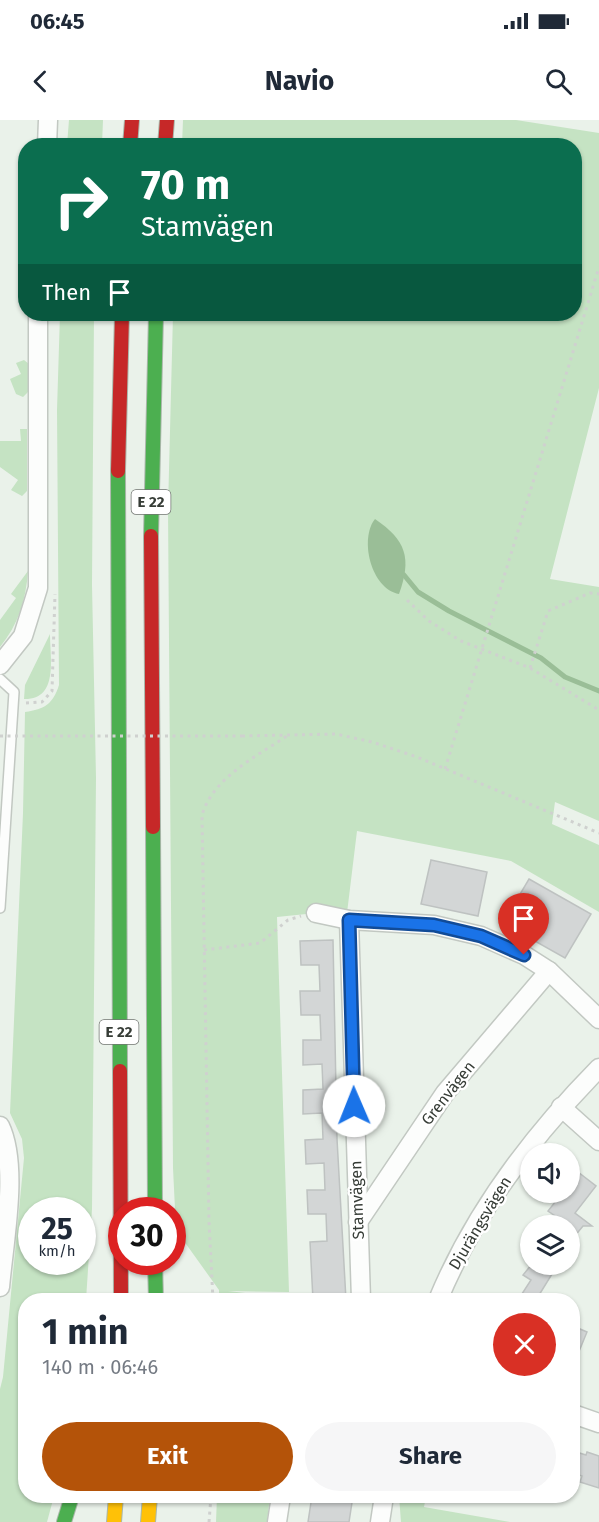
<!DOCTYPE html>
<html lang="en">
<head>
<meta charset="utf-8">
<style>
  body { margin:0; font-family:"Fira Sans",sans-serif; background:#f6f6f7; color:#1f2937; height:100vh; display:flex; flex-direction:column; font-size:22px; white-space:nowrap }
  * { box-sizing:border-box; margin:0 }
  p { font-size:20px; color:#747a83 }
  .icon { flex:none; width:33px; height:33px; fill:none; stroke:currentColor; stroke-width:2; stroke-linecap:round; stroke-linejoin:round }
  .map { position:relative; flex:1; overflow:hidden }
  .drawer { position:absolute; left:18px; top:1173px; width:562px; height:210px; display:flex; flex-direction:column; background:#fff; border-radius:24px; box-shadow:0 2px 4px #0004 }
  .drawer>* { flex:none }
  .hud { position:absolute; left:18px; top:18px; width:564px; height:183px; border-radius:24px; box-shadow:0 2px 4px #0004; background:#0b6e4f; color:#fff; overflow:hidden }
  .controls { position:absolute; left:520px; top:1023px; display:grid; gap:12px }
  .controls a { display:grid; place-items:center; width:60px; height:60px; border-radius:50%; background:#fff; box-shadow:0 2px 4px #0004; font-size:30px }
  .speed { position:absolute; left:18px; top:1077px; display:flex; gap:12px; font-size:30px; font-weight:700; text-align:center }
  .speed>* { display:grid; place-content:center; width:78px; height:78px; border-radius:50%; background:#fff; box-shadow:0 2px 4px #0004; line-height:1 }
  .speed small { font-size:15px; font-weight:400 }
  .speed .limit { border:9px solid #d22; background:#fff; color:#111 }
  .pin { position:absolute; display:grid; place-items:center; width:51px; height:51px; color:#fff; margin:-62px -26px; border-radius:50% 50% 50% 0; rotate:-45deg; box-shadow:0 0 6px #0007 }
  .pin .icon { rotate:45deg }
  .me { position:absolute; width:66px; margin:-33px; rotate:359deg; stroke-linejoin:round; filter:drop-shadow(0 0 4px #0008) }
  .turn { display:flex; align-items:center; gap:21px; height:126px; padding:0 24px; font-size:27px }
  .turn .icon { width:78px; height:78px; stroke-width:2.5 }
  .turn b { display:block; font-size:42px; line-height:51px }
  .then { display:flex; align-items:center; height:57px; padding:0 24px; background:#0003; gap:12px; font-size:22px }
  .round { display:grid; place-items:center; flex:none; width:63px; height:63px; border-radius:32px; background:#f6f6f7 }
  .overview { display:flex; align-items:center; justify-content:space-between; height:102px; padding:0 24px }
  h1 { font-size:36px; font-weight:700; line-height:45px }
  .cta { display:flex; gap:12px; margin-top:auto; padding:12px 24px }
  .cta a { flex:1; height:69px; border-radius:36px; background:#b45309; color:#fff; font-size:24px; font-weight:700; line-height:69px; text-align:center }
  .cta a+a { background:#f6f6f7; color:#1f2937 }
  .status { display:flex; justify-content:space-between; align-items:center; height:42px; padding:0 30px; background:#fff; direction:ltr }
  .status svg { height:16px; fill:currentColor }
  header { display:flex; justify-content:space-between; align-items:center; height:78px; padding:0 24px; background:#fff; font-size:27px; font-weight:700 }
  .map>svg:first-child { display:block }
  .green { fill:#c5e3c3; fill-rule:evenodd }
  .water { fill:#9abe97 }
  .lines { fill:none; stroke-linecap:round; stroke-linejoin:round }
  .stream { stroke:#9abe97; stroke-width:5 }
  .building { fill:#d3d6d6; stroke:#bec2c1; stroke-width:1.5 }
  .lane-casing { stroke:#c2c8c2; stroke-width:12 }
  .street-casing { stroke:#c2c8c2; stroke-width:21 }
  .fast-casing { stroke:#aab7aa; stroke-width:16 }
  .slow-casing { stroke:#aab7aa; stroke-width:16 }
  .jam-casing { stroke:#aab7aa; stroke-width:16 }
  .path { stroke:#cfd1cf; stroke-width:3; stroke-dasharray:3 4.5; stroke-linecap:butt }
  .lane { stroke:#fcfdfc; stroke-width:9 }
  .street { stroke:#fcfdfc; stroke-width:18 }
  .fast { stroke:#4caf50; stroke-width:14 }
  .slow { stroke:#ffc107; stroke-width:14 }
  .jam { stroke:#c62828; stroke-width:14 }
  .path-bridge { stroke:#cfd1cf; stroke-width:3; stroke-dasharray:3 4.5; stroke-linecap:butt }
  .route-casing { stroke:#114b97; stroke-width:15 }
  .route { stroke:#1a73e8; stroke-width:10 }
  .labels { text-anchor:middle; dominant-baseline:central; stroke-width:5; stroke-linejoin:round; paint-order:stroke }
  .shield { fill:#fff; stroke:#727672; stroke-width:1.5 }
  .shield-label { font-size:15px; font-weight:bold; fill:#363c36 }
  .street-label { font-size:16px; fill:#363c36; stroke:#fff }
</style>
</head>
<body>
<div class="status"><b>06:45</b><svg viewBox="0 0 49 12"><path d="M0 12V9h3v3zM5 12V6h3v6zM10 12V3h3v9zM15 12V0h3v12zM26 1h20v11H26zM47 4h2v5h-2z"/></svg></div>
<header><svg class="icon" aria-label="back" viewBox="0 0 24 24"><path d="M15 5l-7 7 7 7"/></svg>Navio<svg class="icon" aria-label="search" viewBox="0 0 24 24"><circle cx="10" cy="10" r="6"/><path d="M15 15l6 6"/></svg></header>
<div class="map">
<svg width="599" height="1402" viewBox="0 0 599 1402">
  <rect width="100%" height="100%" fill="#eaf2ea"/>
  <!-- green -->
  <g class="green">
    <polygon points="69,0 103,0 102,25 67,25"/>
    <polygon points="183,0 516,0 599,13 599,268 550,459 599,467 599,701 555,682 552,704 599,725 599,792 511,741 357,711 347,793 316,793 277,797 289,1172 228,1171 290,1178 290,1180 219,1180 219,1170 176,1110 173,1048 168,389 173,194 574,194 574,26 182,25"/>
    <path d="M60,194H94L92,465L96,658L92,1089L86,1180H26V1376H54L47,1402H0V1269L3,1257L24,1038L22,1019L10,993L23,693L25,592C45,589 53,584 59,565L57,290ZM82,1090V1142H32V1090Z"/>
    <polygon points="24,240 29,244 28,272 23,277 16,274 10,259 21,254 16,243"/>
    <polygon points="20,309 27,309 27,371 22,376 11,370 18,360 0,347 0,321 21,321"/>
    <path d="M28,451C26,480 18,505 0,527V500L16,478L11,474Z"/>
    <path d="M50,514C50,538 59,580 24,579L25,565Z"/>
    <polygon points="217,1376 270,1376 267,1402 216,1402"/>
    <polygon points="399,1376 426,1376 424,1387 510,1402 401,1402"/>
  </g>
  <!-- water -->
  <path class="water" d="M375,399C406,420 412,438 399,474C371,469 359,419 375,399Z"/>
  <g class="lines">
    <!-- stream -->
    <polyline class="stream" points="404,455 418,472 449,491 541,538 565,557 599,571"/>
  </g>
  <!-- building -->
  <g class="building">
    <polygon points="431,740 487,752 478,796 421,784"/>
    <polygon points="529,759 591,794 565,838 503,803"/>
    <polygon points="333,820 337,1019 346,1180 313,1180 310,1122 327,1121 326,1094 308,1094 307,1070 325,1070 324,1043 306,1044 305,1020 323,1019 322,993 303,994 303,970 323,969 322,944 303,945 303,920 321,920 320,895 301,895 300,871 320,871 319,845 301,845 300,821"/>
    <polygon points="578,1052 596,1066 575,1093 592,1106 583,1106 570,1122 570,1106 548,1091 563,1072 570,1072 570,1063"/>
    <polygon points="532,1144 552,1154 536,1180 518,1180 531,1160 523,1155"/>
    <polygon points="573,1206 587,1212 573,1246"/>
    <polygon points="573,1331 586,1335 587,1332 599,1336 599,1368 580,1362 582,1356 573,1353"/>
    <polygon points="312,1376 353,1376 349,1402 308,1402"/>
  </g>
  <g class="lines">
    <!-- lane casing -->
    <g class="lane-casing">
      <polyline id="lane" points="0,559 14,572 0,788"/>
    </g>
    <!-- street casing -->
    <g class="street-casing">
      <g id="street">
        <polyline points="47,26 48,0"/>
        <polyline points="0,545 23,516 38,468 38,194"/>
        <polyline points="316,793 349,800 434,805 481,816 524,835 549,851 599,899"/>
        <polyline points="349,800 361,1180"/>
        <polyline points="561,987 599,1021"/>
        <path d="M0,1006C19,1046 4,1121 0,1167"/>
        <polyline points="358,1102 445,973 549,851"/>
        <path d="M438,1180C474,1093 533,1015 599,948"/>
        <polyline points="573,1294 599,1303"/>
        <polyline points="277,1402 281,1376"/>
        <polyline points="380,1402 384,1376"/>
      </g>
    </g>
    <!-- fast casing -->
    <g class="fast-casing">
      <g id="fast">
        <polyline points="118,351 120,951"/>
        <polyline points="151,416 156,194"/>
        <polyline points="153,707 155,1090"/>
        <polyline points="155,1142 156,1180"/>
        <polyline points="64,1402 72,1376"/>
      </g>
    </g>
    <!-- slow casing -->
    <g class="slow-casing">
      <g id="slow">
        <polyline points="114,1402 116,1376"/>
        <polyline points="148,1402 150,1376"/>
      </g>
    </g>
    <!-- jam casing -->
    <g class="jam-casing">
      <g id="jam">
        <polyline points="130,26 132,0"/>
        <polyline points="165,26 167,0"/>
        <polyline points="118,351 122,194"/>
        <polyline points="151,416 153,707"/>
        <polyline points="120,951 121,1180"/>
      </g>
    </g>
    <!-- path -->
    <g class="path">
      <polyline points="407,480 429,501 461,521 530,548 599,590"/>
      <polyline points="530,548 548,491 590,473 599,474"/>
      <polyline points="26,583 42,582 52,571 55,474"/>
      <polyline points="242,616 336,614 372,622 417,637 599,713"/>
      <polyline points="445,649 599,147"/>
      <polyline points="204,830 260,823 288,800 301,796"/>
      <path d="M213,1180L209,1101L202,695C213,657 259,635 290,614"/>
      <polyline points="209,1402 211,1376"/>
    </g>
    <!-- lane -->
    <use href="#lane" class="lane"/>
    <!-- street -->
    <use href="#street" class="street"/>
    <!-- fast -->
    <use href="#fast" class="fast"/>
    <!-- slow -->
    <use href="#slow" class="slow"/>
    <!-- jam -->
    <use href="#jam" class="jam"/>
    <!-- path-bridge -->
    <polyline class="path-bridge" points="0,616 242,616"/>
  </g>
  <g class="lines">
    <!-- route casing -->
    <g class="route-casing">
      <polyline id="route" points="354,986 349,800 434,805 481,816 524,835"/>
    </g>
    <!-- route -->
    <use href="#route" class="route"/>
  </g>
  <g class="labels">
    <!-- shield labels -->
    <g class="shield">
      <rect x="131.5" y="370" width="39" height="24" rx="4.5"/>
      <rect x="99.5" y="900" width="39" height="24" rx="4.5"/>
    </g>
    <g class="shield-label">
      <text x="151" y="382">E 22</text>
      <text x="119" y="912">E 22</text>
    </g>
    <!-- street labels -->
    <g class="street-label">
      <text transform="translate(448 973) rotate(-52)">Grenvägen</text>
      <text transform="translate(357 1080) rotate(-92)">Stamvägen</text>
      <text transform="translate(480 1103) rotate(-59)">Djurängsvägen</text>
    </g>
  </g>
</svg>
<div class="controls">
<a><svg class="icon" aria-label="sound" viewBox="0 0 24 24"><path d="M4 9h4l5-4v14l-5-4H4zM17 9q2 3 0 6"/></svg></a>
<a><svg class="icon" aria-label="layers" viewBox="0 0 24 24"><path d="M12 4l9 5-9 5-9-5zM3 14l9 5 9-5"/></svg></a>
</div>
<div class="speed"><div>25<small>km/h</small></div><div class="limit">30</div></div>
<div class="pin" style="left:524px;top:835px;background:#d93025"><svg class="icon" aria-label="arrive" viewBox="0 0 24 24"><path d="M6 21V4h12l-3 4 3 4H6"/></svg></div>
<svg class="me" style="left:354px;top:986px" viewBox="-20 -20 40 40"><circle r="19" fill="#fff"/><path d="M0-13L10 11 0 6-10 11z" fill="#1a73e8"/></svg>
<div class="hud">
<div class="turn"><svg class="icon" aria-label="right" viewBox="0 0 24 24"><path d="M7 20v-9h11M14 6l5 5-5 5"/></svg><div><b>70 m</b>Stamvägen</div></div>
<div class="then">Then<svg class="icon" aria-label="arrive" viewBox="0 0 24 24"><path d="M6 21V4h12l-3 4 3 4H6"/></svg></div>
</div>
<section class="drawer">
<div class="overview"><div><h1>1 min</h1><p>140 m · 06:46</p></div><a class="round" style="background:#d93025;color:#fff"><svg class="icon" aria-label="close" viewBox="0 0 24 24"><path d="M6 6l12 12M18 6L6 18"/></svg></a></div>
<div class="cta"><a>Exit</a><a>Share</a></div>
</section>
</div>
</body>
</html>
